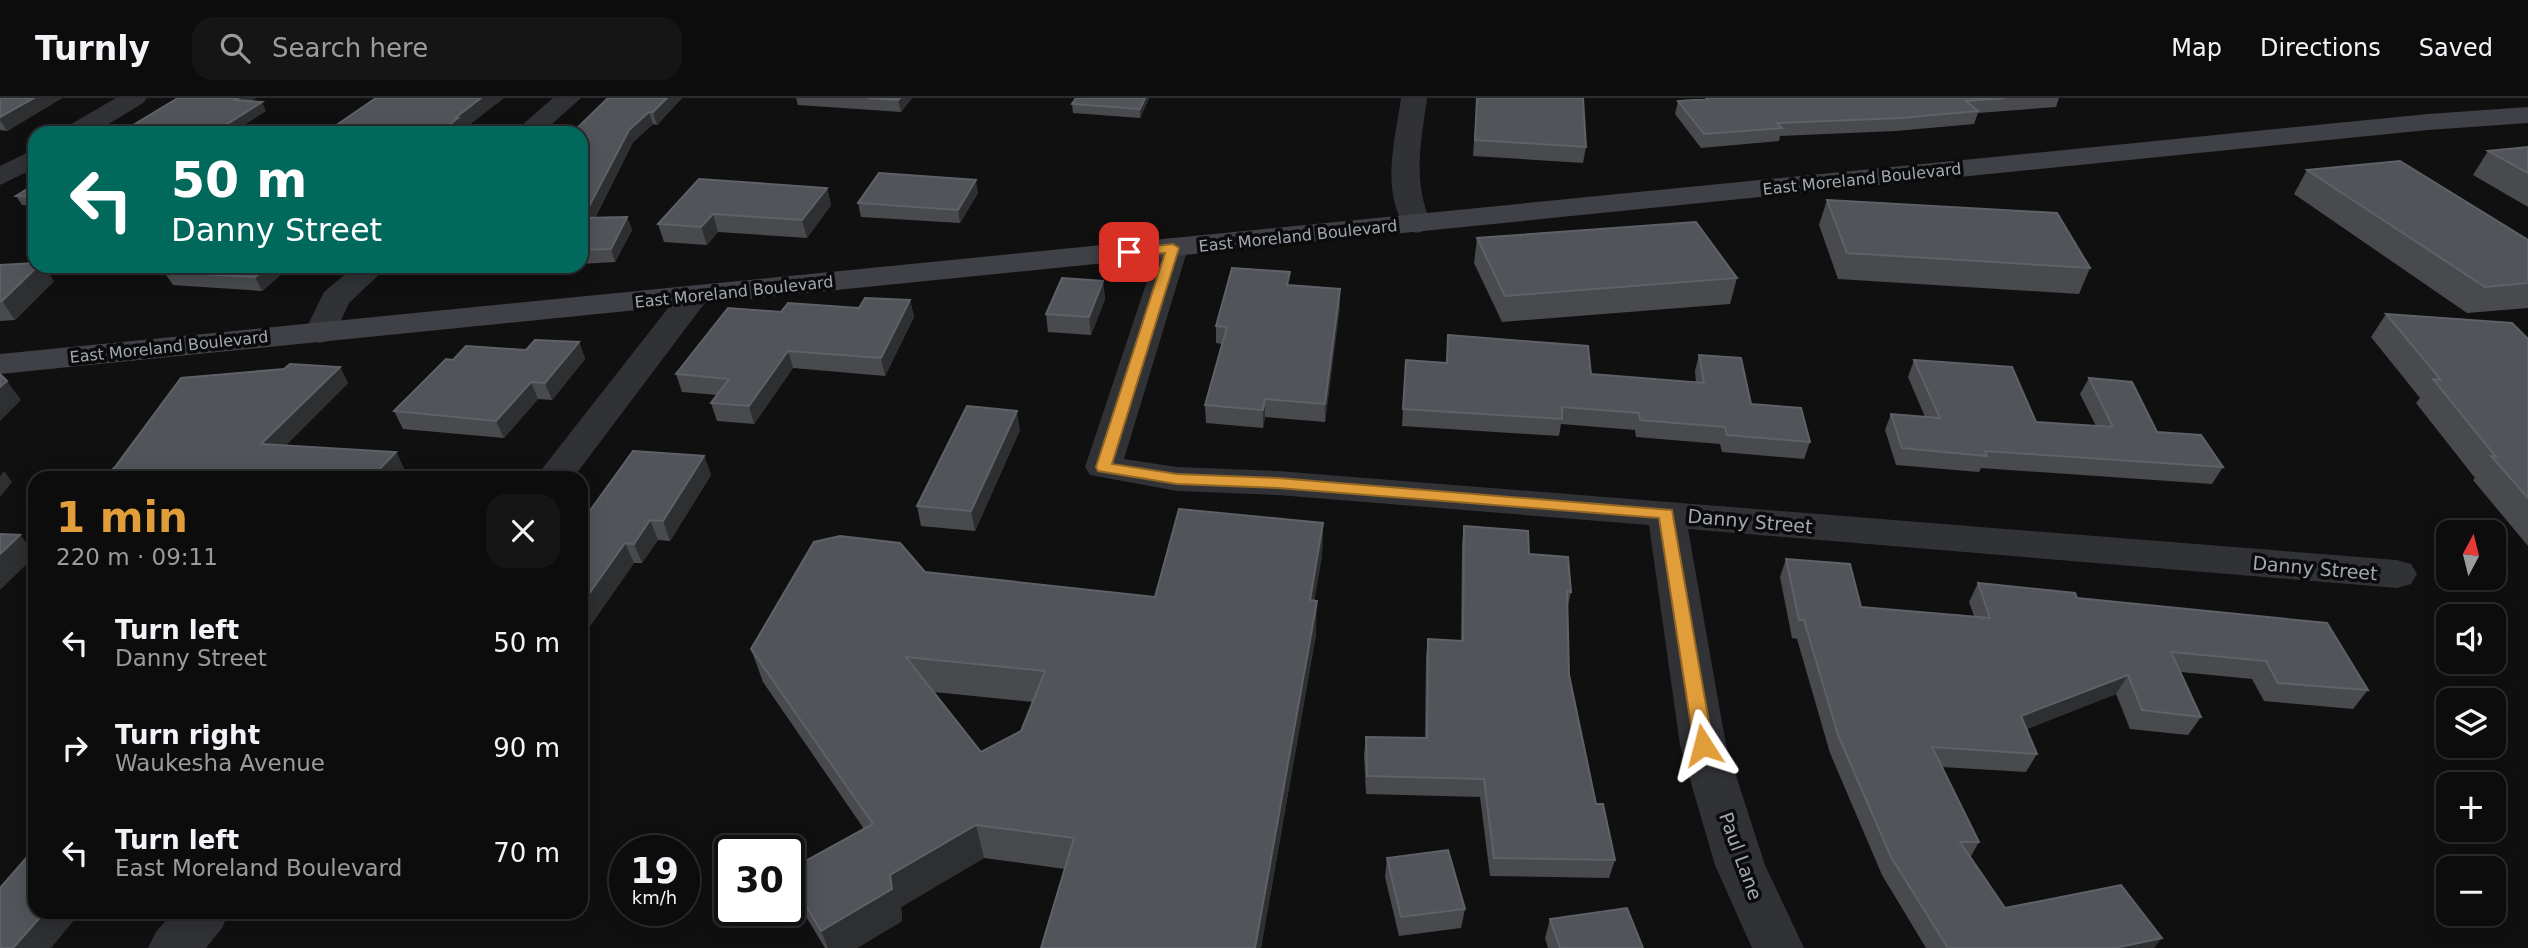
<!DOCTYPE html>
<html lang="en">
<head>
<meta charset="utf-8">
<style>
  body { margin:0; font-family:"DejaVu Sans",sans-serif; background:#151516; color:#f1f3f6; height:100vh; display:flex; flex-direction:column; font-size:26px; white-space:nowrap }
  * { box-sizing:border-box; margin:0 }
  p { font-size:23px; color:#9a9b9d }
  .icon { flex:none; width:38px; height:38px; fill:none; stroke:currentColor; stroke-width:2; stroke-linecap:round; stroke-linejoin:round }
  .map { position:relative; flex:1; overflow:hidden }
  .sheet { position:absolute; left:28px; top:373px; width:560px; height:448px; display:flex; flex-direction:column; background:#0c0c0d; border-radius:21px; box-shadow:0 4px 18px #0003,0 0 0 2px #2c2c2e }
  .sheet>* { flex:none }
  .top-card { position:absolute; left:28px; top:28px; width:560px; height:147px; border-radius:21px; box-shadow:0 4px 18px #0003,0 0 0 2px #2c2c2e; background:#00695c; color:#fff; overflow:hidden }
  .needle { width:46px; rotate:7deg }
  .fabs { position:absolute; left:2436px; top:422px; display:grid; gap:14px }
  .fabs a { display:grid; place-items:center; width:70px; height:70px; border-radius:14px; background:#0c0c0d; box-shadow:0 4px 18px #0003,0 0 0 2px #2c2c2e; font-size:35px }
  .speed { position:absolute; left:609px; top:737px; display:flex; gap:14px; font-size:35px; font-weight:700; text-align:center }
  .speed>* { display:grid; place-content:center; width:91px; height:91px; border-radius:50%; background:#0c0c0d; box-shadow:0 4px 18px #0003,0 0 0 2px #2c2c2e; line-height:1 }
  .speed small { font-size:18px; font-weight:400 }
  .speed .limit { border:4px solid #111; border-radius:10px; background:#fff; color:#111 }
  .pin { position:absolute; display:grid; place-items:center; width:60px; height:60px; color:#fff; margin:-30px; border-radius:14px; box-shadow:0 4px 10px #0006 }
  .me { position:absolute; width:77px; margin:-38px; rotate:351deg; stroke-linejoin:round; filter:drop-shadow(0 0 5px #0008) }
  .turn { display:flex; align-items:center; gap:24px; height:147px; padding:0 28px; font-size:32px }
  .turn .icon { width:91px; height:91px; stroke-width:2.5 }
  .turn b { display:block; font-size:49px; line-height:60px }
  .round { display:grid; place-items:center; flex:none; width:74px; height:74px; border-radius:21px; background:#151516 }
  .headline { display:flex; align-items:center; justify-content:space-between; height:119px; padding:0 28px }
  h1 { font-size:42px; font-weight:700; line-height:52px; color:#e09d39 }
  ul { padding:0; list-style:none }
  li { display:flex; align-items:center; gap:21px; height:105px; padding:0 28px }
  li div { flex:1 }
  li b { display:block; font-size:26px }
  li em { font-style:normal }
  header { display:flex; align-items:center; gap:42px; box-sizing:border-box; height:98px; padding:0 35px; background:#0c0c0d; border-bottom:2px solid #2c2c2e }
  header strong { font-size:33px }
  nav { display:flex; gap:38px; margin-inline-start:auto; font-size:24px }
  .search { width:490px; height:63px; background:#151516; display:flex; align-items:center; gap:18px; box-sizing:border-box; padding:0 24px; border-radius:21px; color:#9a9b9d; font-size:26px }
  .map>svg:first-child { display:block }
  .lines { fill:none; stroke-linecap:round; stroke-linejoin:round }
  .street { fill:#313236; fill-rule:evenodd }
  .secondary { fill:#3f4146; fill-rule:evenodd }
  .wall { fill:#484a4e; fill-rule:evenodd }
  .shaded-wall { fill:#2d2f31 }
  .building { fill:#515459; stroke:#5e6167; stroke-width:2; fill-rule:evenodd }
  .route { fill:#e09d39; stroke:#926625; stroke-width:2 }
  .labels { text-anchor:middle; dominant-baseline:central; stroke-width:7; stroke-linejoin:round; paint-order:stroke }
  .far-street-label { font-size:16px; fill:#a2a8b1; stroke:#0b0b0c }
  .street-label { font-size:19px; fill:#a2a8b1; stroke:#0b0b0c }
</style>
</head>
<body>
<header>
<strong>Turnly</strong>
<div class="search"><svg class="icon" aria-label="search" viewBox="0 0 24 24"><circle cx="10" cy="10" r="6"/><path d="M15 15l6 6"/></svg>Search here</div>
<nav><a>Map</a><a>Directions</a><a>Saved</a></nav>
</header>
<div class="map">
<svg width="2528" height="850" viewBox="0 0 2528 850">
  <rect width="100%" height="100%" fill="#101011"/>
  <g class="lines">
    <!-- street -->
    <g class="street">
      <polygon points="116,0 147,0 143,5 94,35 62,35 66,29"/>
      <polygon points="553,0 581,0 542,35 513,35"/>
      <path d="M1401,0H1427C1421,44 1412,85 1432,126L1427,132L1417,135L1407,132C1380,93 1395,43 1401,0Z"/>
      <polygon points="35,51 35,70 0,87 0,68"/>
      <polygon points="1173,141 1184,144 1188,150 1124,361 1177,369 1278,373 2397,462 2411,466 2417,476 2411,486 2397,490 1688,431 1726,647 1765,767 1804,850 1752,850 1715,767 1680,647 1649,427 1278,397 1177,393 1090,377 1085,369 1158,150 1162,144"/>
      <polygon points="355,168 388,168 349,205 332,242 320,245 308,242 304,235 324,194"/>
      <polygon points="694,189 705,191 710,198 573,380 535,380 683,191"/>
      <polygon points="173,814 229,814 222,830 206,850 148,850 156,834"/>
    </g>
    <!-- secondary -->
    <polygon class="secondary" points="2528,9 2528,25 2428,32 0,276 0,256 2428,16"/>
  </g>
  <!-- wall -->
  <g class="wall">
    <polygon points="0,0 62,0 7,33 0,32"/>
    <polygon points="608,0 682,0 657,27 653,26 633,44 595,120 627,119 632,132 615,164 581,166 581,35"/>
    <polygon points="796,0 912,0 901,14 798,7"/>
    <polygon points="1076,0 1149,0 1140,20 1073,15 1072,6"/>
    <polygon points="1477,0 1583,0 1586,49 1583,65 1473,58"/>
    <polygon points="1705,0 2059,0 2056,9 1978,15 1974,26 1896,33 1780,38 1779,43 1701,50 1675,16 1678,3 1705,2"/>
    <polygon points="2528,49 2528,109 2473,77 2488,53"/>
    <polygon points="2307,72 2528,142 2528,210 2467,215 2294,96"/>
    <polygon points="35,86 35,108 22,107 16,98"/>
    <polygon points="827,90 831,107 807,140 718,134 707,147 664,144 658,126"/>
    <polygon points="978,95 960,125 861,119 858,105"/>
    <polygon points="1827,102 2090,170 2079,196 1838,181 1819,127"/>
    <polygon points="1477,140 1737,180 1730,206 1502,224 1474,165"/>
    <polygon points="0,167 54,183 15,222 0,223"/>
    <polygon points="291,168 262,193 173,187 164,174"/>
    <polygon points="442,168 536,168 535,171 515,172"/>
    <polygon points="1103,183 1105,201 1091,237 1048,234 1046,216"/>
    <polygon points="1289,187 1340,191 1340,208 1325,324 1265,319 1263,330 1206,325 1205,307 1222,246 1216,245 1216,228"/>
    <polygon points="910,202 914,219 885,278 793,270 754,326 717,323 711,305 717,297 682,294 676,276 781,214 859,210"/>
    <polygon points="2386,216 2528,241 2528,448 2473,382 2475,380 2416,305 2420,300 2371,239"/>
    <polygon points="1448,237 1591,276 1696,285 1695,273 1699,257 1751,306 1810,344 1804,361 1722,354 1720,346 1636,339 1635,332 1561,326 1559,338 1402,328 1406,262 1446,265"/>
    <polygon points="579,244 585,261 552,302 538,301 504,340 403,331 394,313 526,252"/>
    <polygon points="1914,262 2036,324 2096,328 2080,296 2089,280 2157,334 2223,369 2212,386 1981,370 1979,374 1896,367 1885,332 1891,316 1925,319 1908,279"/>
    <polygon points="340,269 348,285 286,347 396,354 404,371 396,380 103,380 115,369"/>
    <polygon points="1020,332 975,433 921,428 917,408"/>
    <polygon points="704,358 711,377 670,443 658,442 642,465 634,465 583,538 581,538 581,425"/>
    <path d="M1323,425L1322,457L1314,503L1316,536L1261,850H1041L1065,771L984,760L901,809L902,823L857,850H825L799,807L789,783V772L864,731L763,584L751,551L925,474L1155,499ZM934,594L1033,604L1021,633L981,654Z"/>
    <polygon points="1464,428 1529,456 1571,494 1567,512 1569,577 1596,706 1615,762 1609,780 1490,778 1480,699 1366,696 1364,657 1366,639 1425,640 1426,559 1428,541 1461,543 1462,446"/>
    <polygon points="1786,461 1861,509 1974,518 1969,504 1978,485 2077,500 2368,592 2353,611 2264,603 2252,581 2181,574 2201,619 2188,637 2130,631 2116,596 2027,631 2037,656 2026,674 1942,669 1979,744 1970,760 2005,810 2154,850 1926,850 1882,777 1830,655 1797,541 1792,540 1780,479"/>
    <polygon points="1387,760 1465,811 1461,830 1399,838 1385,779"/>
    <polygon points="1550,821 1643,850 1548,850 1545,840"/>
  </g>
  <!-- shaded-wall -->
  <g class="shaded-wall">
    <polygon points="34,0 62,0 7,33 0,22 0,19"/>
    <polygon points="239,0 256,0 240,11 235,2"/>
    <polygon points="481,0 504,0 463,32 464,34 463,35 439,35 455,20"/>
    <polygon points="667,0 682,0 657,27 653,14"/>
    <polygon points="900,0 912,0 901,14 898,2"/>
    <polygon points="1145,0 1149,0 1140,20 1140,11"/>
    <polygon points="262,4 266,13 232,35 213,35"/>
    <polygon points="649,14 653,26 633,44 588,133 583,120 629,32"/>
    <polygon points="976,82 978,95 960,125 958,112"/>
    <polygon points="827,90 831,107 807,140 802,122"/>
    <polygon points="713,116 718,134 707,147 701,129"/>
    <polygon points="627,119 632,132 615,164 611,151"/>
    <polygon points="38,168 44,168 54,183 15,222 2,203"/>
    <polygon points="268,168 291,168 262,193 255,179"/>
    <polygon points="1103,183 1105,201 1091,237 1089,219"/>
    <polygon points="1340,191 1340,208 1325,324 1325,306"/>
    <polygon points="910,202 914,219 885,278 881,260"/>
    <polygon points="579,244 585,261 552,302 545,285"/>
    <polygon points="788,253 793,270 754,326 749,308"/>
    <polygon points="340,269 348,285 271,362 261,346"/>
    <polygon points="7,283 21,302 0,323 0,289"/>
    <polygon points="531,284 538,301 504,340 496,323"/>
    <polygon points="1265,301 1265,319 1263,330 1263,312"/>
    <polygon points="1017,313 1020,332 975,433 971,413"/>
    <polygon points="396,354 404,371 396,380 371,380"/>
    <polygon points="704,358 711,377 670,443 663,423"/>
    <polygon points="4,373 12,384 0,399 0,378"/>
    <polygon points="160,373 165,380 153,380"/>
    <polygon points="650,422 658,442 642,465 634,446"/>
    <polygon points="1323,425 1322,457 1309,536 1310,502"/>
    <polygon points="20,437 35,455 35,458 0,492 0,456"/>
    <polygon points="625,445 634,465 583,538 581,534 581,507"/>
    <polygon points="1317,503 1316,536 1261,850 1255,850"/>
    <polygon points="2128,577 2116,596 2011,637 2021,618"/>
    <polygon points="976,727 984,760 901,809 902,823 857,850 828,850 821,833 890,777"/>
    <polygon points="45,814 81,814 51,850 13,850"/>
    <polygon points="2162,840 2154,850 2115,850"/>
  </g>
  <!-- building -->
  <g class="building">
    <polygon points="0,0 34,0 0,19"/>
    <polygon points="178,0 239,0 235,2 262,4 213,35 120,35"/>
    <polygon points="376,0 481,0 455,20 458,20 439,35 325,35"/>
    <polygon points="608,0 667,0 653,14 649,14 629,32 583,120 627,119 611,151 581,152 581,52 588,39 581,39 581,35 572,35"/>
    <polygon points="868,0 900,0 898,2"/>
    <polygon points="1076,0 1145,0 1140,11 1072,6"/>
    <polygon points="1477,0 1583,0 1586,49 1475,42"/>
    <polygon points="1707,0 2005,0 1966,3 1978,13 1901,20 1777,25 1782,30 1704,36 1678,3 1707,1"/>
    <polygon points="2528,49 2528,75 2488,53"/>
    <polygon points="2400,63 2528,142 2528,185 2485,189 2307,72"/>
    <polygon points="879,75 976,82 958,112 858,105"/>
    <polygon points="699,81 827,90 802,122 713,116 701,129 658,126"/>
    <polygon points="35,86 35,99 16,98"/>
    <polygon points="1827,102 2057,115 2090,170 1847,155"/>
    <polygon points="1696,124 1737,180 1505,198 1477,140"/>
    <polygon points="35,165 35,168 38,168 2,203 0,203 0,167"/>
    <polygon points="173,168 268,168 255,179 164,174"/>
    <polygon points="1232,170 1290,174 1287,187 1340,191 1325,306 1265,301 1263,312 1205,307 1227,229 1216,228"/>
    <polygon points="1062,180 1103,183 1089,219 1046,216"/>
    <polygon points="865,200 910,202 881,260 788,253 749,308 711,305 729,281 676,276 728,210 781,214 788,205 859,210"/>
    <polygon points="2386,216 2512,225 2528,241 2528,400 2491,358 2496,359 2433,281 2441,282"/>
    <polygon points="1448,237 1588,248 1591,276 1704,285 1699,257 1741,260 1751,306 1801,310 1810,344 1727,337 1725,329 1640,322 1639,315 1562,309 1562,321 1403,311 1406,262 1447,265"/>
    <polygon points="535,242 579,244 545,285 531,284 496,323 394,313 446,261 453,262 466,248 526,252"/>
    <polygon points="1914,262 2012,269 2036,324 2113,329 2089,280 2132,284 2157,334 2201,337 2223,369 1985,353 1987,358 1902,350 1891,316 1940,320"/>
    <polygon points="290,266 340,269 261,346 396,354 371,380 258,380 259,379 160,373 153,380 103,380 115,369 181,280 284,271"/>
    <polygon points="0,276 7,283 0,289"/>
    <polygon points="967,308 1017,313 971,413 917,408"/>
    <polygon points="633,353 704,358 663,423 650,422 634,446 625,445 581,507 581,425"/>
    <path d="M1179,411L1323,425L1310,502L1317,503L1255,850H1041L1074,740L976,727L890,777L892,791L821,833L789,780V772L873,726L751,551L814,444L840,438L900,445L925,474L1155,499ZM906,559L1045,573L1021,633L981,654Z"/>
    <polygon points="1464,428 1528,433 1529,456 1568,459 1571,494 1567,493 1569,577 1596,706 1603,706 1615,762 1494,760 1484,681 1367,678 1366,639 1427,640 1428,541 1463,543"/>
    <polygon points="0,436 20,437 0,456"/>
    <polygon points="1786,461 1850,466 1861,509 1990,520 1978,485 2075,495 2077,500 2327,525 2368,592 2278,585 2266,563 2171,554 2201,619 2142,612 2128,577 2021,618 2037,656 1932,649 1979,744 1960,744 2005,810 2121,787 2162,840 2115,850 1948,850 1891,759 1838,637 1804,522 1799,522"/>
    <polygon points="35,750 35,814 45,814 13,850 0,850 0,790"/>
    <polygon points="1448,752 1465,811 1401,819 1387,760"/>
    <polygon points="1627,810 1643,850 1560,850 1550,821"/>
  </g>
  <!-- route -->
  <polygon class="route" points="1173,146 1179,150 1112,366 1177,376 1278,380 1672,412 1713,647 1710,653 1703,655 1697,653 1694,647 1659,420 1278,390 1177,386 1098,373 1096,369 1165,155 1129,158 1123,154 1129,151"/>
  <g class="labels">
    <!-- far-street labels -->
    <g class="far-street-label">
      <text transform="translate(1862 81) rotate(-6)">East Moreland Boulevard</text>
      <text transform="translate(1298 138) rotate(-6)">East Moreland Boulevard</text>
      <text transform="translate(734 194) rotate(-6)">East Moreland Boulevard</text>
      <text transform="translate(169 249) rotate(-6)">East Moreland Boulevard</text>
    </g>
    <!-- street labels -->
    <g class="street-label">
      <text transform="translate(1750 423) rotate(5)">Danny Street</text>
      <text transform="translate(2315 470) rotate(5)">Danny Street</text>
      <text transform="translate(1741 758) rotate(70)">Paul Lane</text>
    </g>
  </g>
</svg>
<div class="fabs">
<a><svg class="needle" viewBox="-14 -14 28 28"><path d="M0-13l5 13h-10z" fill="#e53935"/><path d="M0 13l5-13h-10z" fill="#9a9b9d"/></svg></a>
<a><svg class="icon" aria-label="sound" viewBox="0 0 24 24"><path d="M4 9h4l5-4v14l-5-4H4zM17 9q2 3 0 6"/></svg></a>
<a><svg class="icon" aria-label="layers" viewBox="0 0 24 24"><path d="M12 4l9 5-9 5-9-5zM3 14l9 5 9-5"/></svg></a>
<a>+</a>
<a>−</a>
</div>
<div class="speed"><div>19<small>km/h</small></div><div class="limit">30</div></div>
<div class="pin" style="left:1129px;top:154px;background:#d93025"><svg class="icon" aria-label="arrive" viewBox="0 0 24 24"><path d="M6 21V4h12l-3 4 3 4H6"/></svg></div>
<svg class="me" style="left:1703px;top:647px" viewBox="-20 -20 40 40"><path d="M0-17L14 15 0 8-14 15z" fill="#e09d39" stroke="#fff" stroke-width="4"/></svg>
<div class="top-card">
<div class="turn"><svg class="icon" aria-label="left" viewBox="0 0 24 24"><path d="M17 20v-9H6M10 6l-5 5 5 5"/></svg><div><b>50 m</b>Danny Street</div></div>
</div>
<section class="sheet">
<div class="headline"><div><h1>1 min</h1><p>220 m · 09:11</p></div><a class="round"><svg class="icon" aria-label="close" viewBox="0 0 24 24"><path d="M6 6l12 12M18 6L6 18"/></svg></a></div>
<ul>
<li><svg class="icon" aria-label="left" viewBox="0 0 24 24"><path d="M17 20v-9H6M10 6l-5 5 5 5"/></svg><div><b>Turn left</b><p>Danny Street</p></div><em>50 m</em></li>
<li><svg class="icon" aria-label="right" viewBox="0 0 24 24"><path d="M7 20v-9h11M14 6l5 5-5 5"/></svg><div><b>Turn right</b><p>Waukesha Avenue</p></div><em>90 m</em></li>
<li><svg class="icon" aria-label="left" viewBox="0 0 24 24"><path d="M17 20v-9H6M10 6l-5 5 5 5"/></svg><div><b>Turn left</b><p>East Moreland Boulevard</p></div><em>70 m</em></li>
</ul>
</section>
</div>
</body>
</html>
